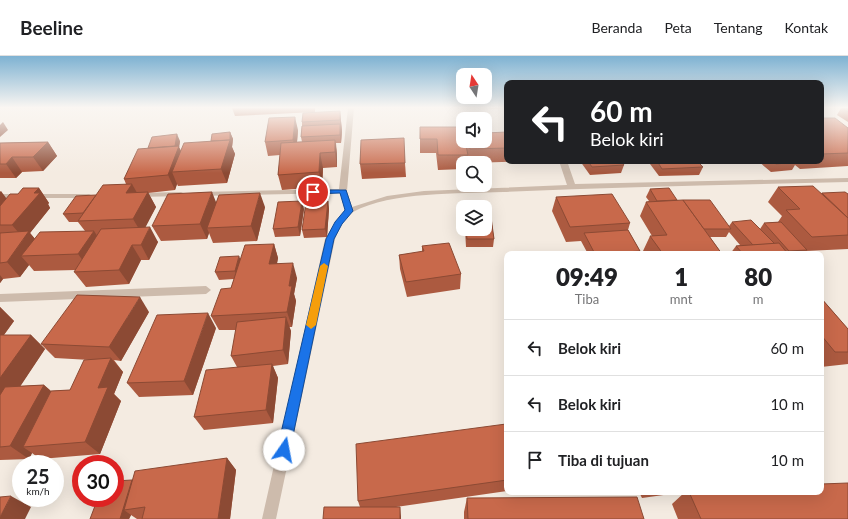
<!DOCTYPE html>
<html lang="id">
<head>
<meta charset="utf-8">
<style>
  body { margin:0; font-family:Lato,sans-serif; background:#f2f2f2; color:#202124; height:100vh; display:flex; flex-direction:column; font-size:15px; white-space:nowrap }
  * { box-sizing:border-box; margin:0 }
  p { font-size:13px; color:#757577 }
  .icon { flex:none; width:22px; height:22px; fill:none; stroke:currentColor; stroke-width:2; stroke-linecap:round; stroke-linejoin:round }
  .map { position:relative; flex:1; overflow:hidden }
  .drawer { position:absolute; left:504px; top:195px; width:320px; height:244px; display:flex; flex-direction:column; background:#fff; border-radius:8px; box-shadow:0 4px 16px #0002 }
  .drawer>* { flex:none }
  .guide { position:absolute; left:504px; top:24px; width:320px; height:84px; border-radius:8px; box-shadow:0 4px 16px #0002; background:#202124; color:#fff; overflow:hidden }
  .needle { width:26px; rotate:348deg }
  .buttons { position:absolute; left:456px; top:12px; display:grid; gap:8px }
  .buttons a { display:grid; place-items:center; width:36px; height:36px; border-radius:8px; background:#fff; box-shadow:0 4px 16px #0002; font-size:20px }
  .speed { position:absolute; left:12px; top:399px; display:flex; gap:8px; font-size:20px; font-weight:700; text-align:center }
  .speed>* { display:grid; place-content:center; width:52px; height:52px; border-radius:50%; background:#fff; box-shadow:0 4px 16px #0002; line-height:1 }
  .speed small { font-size:10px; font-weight:400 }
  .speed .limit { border:6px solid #d22; background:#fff; color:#111 }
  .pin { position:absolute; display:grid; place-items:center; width:34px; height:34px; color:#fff; margin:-17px; border:2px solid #fff; border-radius:50%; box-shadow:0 1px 4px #0007 }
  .me { position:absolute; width:44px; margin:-22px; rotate:12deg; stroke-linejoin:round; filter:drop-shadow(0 0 3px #0008) }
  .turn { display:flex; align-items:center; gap:14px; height:84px; padding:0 20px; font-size:18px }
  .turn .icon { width:52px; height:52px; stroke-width:2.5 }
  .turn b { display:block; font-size:28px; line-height:34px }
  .eta { display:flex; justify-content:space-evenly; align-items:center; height:68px; text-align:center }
  .eta b { font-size:24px; font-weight:800; line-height:28px }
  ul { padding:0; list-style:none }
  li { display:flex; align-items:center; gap:12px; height:56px; padding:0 20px; border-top:1px solid #e0e0e0 }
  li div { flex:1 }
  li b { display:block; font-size:15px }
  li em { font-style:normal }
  header { display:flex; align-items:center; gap:24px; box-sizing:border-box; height:56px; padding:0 20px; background:#fff; border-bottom:1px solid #e0e0e0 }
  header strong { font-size:19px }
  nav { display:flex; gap:22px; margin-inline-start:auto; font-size:14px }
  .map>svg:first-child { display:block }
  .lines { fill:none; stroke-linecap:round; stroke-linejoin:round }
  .minor { fill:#cdbbac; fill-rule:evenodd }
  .wall { fill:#ac5a40 }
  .shaded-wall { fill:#8c4a34 }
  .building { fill:#c8694b; stroke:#8c4a34 }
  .route { fill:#1a73e8; stroke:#114b97 }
  .slow { fill:#f59e0b }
</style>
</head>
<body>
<header>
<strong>Beeline</strong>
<nav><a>Beranda</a><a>Peta</a><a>Tentang</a><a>Kontak</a></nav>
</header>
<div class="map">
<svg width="848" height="463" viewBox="0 0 848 463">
  <rect width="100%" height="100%" fill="#f4ebe1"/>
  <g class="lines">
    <!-- minor -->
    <g class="minor">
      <path d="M348,52H354L347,135L352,151L387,140L424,135L567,129L559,105H567L575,128L848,122V126C733,129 618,131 503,136C459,138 392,135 353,156C344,161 339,174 335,183L276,463H262L325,183L336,165L345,154L340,137L199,140L195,138L199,136L339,133Z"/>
      <polygon points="181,136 185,138 184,140 137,141 133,139 137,137"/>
      <polygon points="0,138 89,138 93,140 89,142 0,142"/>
      <polygon points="206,230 211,234 206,238 0,246 0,238"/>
    </g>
  </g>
  <!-- wall -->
  <g class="wall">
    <polygon points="232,52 315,52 315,56 235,60"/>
    <polygon points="491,52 504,52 491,53"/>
    <polygon points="841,52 848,52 848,66 837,59"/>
    <polygon points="340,55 342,75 341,87 336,87 337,98 337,111 323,112 322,131 282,134 278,119 280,99 268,100 265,86 298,74 297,86 302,86 301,81 302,70 302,66"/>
    <polygon points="821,62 848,72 848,110 800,113 795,109 792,114 771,116 758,105 821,105"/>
    <polygon points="420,71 466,87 466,85 485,85 507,76 507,105 536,105 469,107 468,101 467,107 463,107 463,113 438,114 436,97 420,97"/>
    <polygon points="230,76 233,83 232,91 235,98 227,127 178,130 177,128 175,134 148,137 156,151 145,171 158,186 149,204 141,204 129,228 86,231 74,216 76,214 34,215 29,209 20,221 3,223 0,227 0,135 6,143 18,138 39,132 49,147 48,148 50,152 30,177 35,183 85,175 78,166 69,166 63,158 96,139 126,128 124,123 148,92 180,85 179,91 181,95 211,85"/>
    <polygon points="48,86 57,100 43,115 22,116 16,122 0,122 0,87"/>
    <polygon points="580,105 621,105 624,109 621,117 590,119"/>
    <polygon points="650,105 697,105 703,111 699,119 659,120 650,108"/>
    <polygon points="405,107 406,121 362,123 360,108"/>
    <polygon points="778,131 822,137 848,138 848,193 806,195 804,198 730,198 736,190 740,189 729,176 726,181 710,181 722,198 645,198 643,195 650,180 652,180 640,160 646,146 649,145 646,141 650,133 677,144 729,170 732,166 760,173 764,167 778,166 782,160 768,146"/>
    <polygon points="556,141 630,167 628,174 640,195 639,198 588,198 581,185 566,186 552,155"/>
    <polygon points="328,145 329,153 327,181 304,182 302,174"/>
    <polygon points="216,146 265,151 257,185 213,187 209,177 207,183 161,185 152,170"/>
    <polygon points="464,146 489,147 494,183 493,191 466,191 465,173 485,173 485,151 464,151"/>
    <polygon points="304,153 300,180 275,181 273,173"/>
    <polygon points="274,188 278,202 277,207 297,222 294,238 296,245 292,271 289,271 291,275 288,308 273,310 278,322 273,367 204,374 194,361 237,311 231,300 236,274 219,274 211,260 231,232 234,223 219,224 215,216 240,203"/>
    <polygon points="422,190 461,218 460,233 407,241 400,213 399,199 422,196"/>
    <polygon points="821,242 848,273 848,308 821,311"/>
    <polygon points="0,251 14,265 4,279 31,279 45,293 20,330 44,329 51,335 70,334 90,304 55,302 41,288 149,256 121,305 114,304 123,316 114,338 121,345 100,398 40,403 32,397 29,403 0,404"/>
    <polygon points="216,272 193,339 139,341 127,327"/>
    <polygon points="507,371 507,435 396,451 401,461 360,451 358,445"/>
    <polygon points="227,402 236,414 230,463 137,463 131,459 129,463 90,463 132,424"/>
    <polygon points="639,436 821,436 848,463 678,463 672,448 685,436 642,442"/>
    <polygon points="467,442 644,463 464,463 464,456"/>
  </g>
  <!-- shaded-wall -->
  <g class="shaded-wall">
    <polygon points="340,55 342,75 341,87 340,79"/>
    <polygon points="295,61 298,74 296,98 293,84"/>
    <polygon points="3,66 8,74 0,81 0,69"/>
    <polygon points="230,76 233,83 232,91 235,98 227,127 221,113"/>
    <polygon points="177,78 180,85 179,91 185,104 172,116 177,128 175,134 168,119 152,101"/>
    <polygon points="335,84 337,98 337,111 335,96"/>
    <polygon points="48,86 57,100 43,115 33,101"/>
    <polygon points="320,97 323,112 322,131 319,116"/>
    <polygon points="12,101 22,116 16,122 6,108"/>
    <polygon points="132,128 140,142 126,137"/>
    <polygon points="39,132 49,147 48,148 50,152 30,177 41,190 21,200 29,209 20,221 7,206 24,183 12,169 34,137"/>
    <polygon points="1,135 12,150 0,164 0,136"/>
    <polygon points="148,136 156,151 142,178 133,163"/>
    <polygon points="212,136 218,151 207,172 209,177 207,183 200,168"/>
    <polygon points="260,137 265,151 257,185 251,170"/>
    <polygon points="302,145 304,153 300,180 298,171"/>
    <polygon points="328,145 329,153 327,181 325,173"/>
    <polygon points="150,171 158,186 149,204 141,189"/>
    <polygon points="94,175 104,190 89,213 78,198"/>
    <polygon points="274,188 278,202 274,223 269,208"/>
    <polygon points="132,189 141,204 129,228 119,214"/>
    <polygon points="239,200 243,209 238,223 235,215"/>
    <polygon points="293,207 297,222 294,238 296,245 292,271 287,256 289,230"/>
    <polygon points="0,219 3,223 0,227"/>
    <polygon points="140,241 149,256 121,305 109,291"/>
    <polygon points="0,251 14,265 0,284"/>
    <polygon points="208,257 216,272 193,339 184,325"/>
    <polygon points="286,261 291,275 288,308 283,294"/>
    <polygon points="31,279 45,293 0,361 0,322"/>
    <polygon points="111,302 123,316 114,338 121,345 100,398 85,386 98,332"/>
    <polygon points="272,308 278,322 273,367 266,354"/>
    <polygon points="44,329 60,343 23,391 32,397 29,403 10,390"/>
    <polygon points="227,402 236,414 230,463 218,463"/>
    <polygon points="133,424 124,454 131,459 129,463 120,463"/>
    <polygon points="11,440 31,451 25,463 0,463 0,461"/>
    <polygon points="400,451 401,461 401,463 400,463"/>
  </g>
  <!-- building -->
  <g class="building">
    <polygon points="842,52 848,52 848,56"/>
    <polygon points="340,55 340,64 302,66 303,57"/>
    <polygon points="295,61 293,84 265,86 269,62"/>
    <polygon points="821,62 835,62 848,72 848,97 821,98"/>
    <polygon points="340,68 340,79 301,81 302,70"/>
    <polygon points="420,71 463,71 463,85 465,85 468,99 438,99 437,83 420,83"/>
    <polygon points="230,76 230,84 211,85 212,78"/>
    <polygon points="507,76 507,92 470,93 468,85 485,85 485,77"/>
    <polygon points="177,78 175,90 148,92 152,81"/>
    <polygon points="404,82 405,107 360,108 361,84"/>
    <polygon points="230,84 221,113 172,116 184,87"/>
    <polygon points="335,84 335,96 320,97 319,116 278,119 281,87"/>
    <polygon points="48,86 33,101 12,101 6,108 0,108 0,87"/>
    <polygon points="179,90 168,119 124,123 138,93"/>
    <polygon points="588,105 621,105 624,109 592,111"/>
    <polygon points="657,105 697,105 703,111 662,113"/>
    <polygon points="772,105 796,105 797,106 776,108"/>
    <polygon points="132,128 126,137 148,136 133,163 78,165 103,129"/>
    <polygon points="813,130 848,162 848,179 812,181 786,154 800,153 778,131"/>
    <polygon points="23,132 39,132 34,137 40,137 12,169 0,169 0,150 10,138 18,138"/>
    <polygon points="669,132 677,144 657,145 650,133"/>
    <polygon points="212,136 200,168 152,170 168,138"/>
    <polygon points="845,136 848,138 848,162 822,137"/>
    <polygon points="260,137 251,170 207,172 219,139"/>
    <polygon points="612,138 630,167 570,171 556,141"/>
    <polygon points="96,139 83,157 63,158 76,140"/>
    <polygon points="683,144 722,198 663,198 650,180 667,179 646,146"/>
    <polygon points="683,144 710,144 731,173 704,173"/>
    <polygon points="302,145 298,171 273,173 278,146"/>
    <polygon points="328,145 325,173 302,174 306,146"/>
    <polygon points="464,146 489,147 494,183 467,183 466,173 485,173 485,151 465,151"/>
    <polygon points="751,164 775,188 753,189 732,166"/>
    <polygon points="781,166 807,194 789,195 764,167"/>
    <polygon points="150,171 141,189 132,189 119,214 74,216 101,173"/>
    <polygon points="628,174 640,195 595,198 584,177"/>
    <polygon points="29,175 7,206 0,207 0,177"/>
    <polygon points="94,175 78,198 21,200 40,176"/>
    <polygon points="449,187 461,218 406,226 399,199 424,195 422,190"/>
    <polygon points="779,187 788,198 743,198 736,190"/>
    <polygon points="274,188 269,208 293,207 289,230 292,230 287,256 211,260 221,233 231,232 245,189"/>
    <polygon points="239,200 235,215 215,216 220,201"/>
    <polygon points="77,239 140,241 109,291 41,288"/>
    <polygon points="821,242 848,273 848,296 835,296 821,279"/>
    <polygon points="208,257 184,325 127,327 157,259"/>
    <polygon points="286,261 283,294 231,300 237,266"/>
    <polygon points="0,279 31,279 0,322"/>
    <polygon points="111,302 98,332 108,331 85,386 23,391 51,335 70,334 84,304"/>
    <polygon points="272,308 266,354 194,361 206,314"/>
    <polygon points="44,329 10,390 0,391 0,339 5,331"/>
    <polygon points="506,368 507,371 507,424 358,445 356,388"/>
    <polygon points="227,402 218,463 142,463 145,451 124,454 135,415"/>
    <polygon points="132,424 120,463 90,463 98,442 115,442 115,425"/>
    <polygon points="848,427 848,463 701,463 689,436 821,436 821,428"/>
    <polygon points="11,440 0,461 0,441"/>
    <polygon points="637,441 644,463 468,463 467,442"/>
    <polygon points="324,451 400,451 400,463 323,463"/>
  </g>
  <!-- sky -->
  <linearGradient id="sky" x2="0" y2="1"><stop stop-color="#7eb2d2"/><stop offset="0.44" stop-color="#faf6f2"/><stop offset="1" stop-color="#faf6f2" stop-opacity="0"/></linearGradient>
  <rect width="848" height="117" fill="url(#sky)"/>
  <!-- route -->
  <polygon class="route" points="310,134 346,134 353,155 342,168 334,183 290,394 288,399 284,400 279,399 277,394 326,183 335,166 345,154 340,137 313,138 309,136"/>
  <!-- slow -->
  <polygon class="slow" points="324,207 328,210 316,269 311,273 306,269 320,210"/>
</svg>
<div class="buttons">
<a><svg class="needle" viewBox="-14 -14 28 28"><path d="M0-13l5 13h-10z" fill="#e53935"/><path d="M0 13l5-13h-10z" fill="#757577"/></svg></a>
<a><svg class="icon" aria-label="sound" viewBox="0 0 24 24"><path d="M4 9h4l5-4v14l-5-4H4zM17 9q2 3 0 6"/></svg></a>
<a><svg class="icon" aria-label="search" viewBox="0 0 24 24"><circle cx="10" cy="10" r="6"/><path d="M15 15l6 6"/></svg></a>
<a><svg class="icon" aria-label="layers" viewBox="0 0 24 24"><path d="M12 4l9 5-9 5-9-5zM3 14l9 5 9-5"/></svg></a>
</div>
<div class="speed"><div>25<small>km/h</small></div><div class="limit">30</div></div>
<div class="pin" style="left:313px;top:136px;background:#d93025"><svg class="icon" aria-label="arrive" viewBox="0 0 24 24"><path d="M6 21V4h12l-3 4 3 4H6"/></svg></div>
<svg class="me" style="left:284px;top:394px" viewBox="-20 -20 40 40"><circle r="19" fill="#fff"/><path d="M0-13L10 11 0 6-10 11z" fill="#1a73e8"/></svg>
<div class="guide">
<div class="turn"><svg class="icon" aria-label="left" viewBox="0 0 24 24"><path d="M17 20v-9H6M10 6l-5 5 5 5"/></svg><div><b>60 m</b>Belok kiri</div></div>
</div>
<section class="drawer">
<div class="eta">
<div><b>09:49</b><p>Tiba</p></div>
<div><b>1</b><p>mnt</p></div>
<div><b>80</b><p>m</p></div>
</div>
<ul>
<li><svg class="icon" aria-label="left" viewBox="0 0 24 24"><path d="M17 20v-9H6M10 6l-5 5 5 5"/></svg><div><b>Belok kiri</b></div><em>60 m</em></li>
<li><svg class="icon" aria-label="left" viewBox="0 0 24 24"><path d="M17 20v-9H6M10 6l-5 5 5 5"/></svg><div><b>Belok kiri</b></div><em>10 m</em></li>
<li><svg class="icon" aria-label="arrive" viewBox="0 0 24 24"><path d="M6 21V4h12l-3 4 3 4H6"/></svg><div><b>Tiba di tujuan</b></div><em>10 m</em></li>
</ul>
</section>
</div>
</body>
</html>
